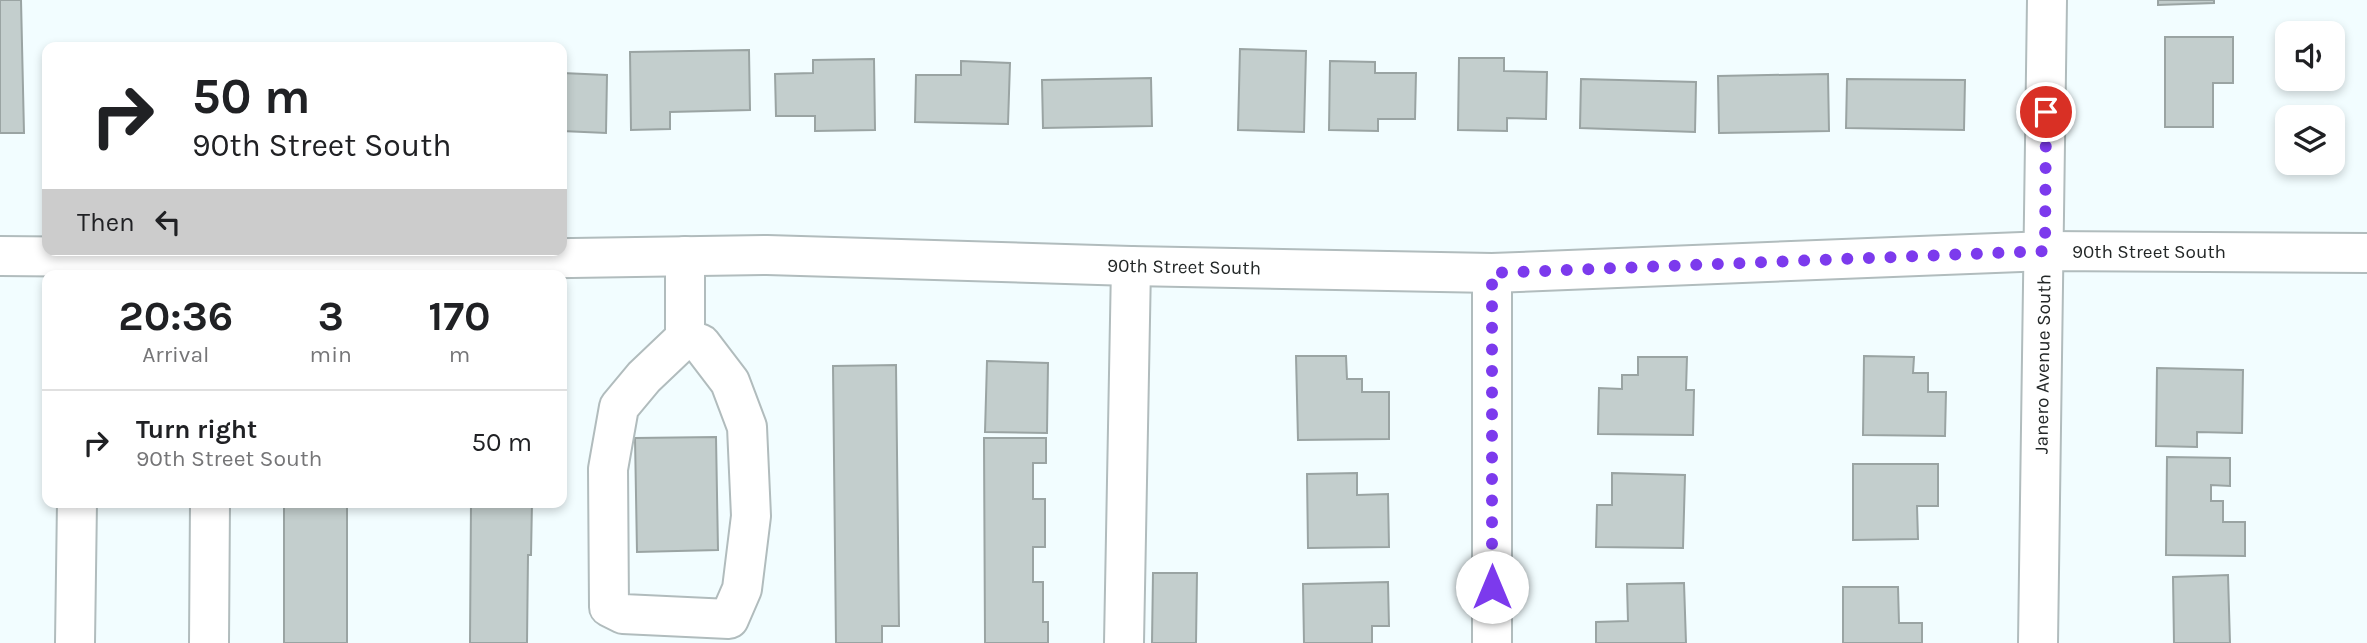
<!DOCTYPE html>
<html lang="en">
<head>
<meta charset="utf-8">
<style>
  body { margin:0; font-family:Karla,sans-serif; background:#f6f6f6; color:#202124; height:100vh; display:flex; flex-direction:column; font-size:26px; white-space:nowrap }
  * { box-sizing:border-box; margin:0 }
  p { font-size:23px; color:#757577 }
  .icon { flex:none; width:38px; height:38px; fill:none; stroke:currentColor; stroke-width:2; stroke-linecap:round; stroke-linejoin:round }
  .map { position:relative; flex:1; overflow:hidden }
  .sheet { position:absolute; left:42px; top:270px; width:525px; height:238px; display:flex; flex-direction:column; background:#fff; border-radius:14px; box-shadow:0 4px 10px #0003 }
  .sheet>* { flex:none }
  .guide { position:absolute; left:42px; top:42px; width:525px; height:214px; border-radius:14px; box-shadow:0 4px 10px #0003; background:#fff; color:#202124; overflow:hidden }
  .fabs { position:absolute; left:2275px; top:21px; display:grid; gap:14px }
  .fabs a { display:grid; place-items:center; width:70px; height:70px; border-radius:14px; background:#fff; box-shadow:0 4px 10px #0003; font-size:35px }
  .pin { position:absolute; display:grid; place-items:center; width:60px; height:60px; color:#fff; margin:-30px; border:4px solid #fff; border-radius:50%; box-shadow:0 2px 7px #0007 }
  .me { position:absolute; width:77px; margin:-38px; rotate:0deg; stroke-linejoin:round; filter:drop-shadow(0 0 5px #0008) }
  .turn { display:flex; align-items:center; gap:24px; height:147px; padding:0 35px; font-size:32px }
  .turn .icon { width:91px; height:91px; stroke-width:2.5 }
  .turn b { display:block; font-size:49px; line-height:60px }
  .then { display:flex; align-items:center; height:66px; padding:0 35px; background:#0003; gap:14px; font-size:26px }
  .eta { display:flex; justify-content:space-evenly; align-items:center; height:119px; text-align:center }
  .eta b { font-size:42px; font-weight:700; line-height:49px }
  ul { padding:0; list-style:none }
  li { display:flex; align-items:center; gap:21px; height:105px; padding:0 35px; border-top:2px solid #e0e0e0 }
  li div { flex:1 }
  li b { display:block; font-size:26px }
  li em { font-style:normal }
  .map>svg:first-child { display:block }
  .building { fill:#c3cecd; stroke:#9aa4a3; stroke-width:2 }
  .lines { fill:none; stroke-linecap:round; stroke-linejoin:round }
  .minor-casing { stroke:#b1bcbd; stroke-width:42 }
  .minor { stroke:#fff; stroke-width:38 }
  .route { stroke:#7c3aed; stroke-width:12; stroke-dasharray:0 21.6 }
  .labels { text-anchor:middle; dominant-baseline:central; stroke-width:6; stroke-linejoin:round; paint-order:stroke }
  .street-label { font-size:19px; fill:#232727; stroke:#fff }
</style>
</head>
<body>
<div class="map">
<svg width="2367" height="643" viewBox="0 0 2367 643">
  <rect width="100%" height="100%" fill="#f2fdff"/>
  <!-- building -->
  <g class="building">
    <polygon points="0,0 21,0 24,133 0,133"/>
    <polygon points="2158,0 2214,0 2214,3 2158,5"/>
    <polygon points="2165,37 2233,37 2233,83 2213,83 2213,127 2165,127"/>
    <rect x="436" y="44" width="29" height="3"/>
    <polygon points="1240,49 1306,51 1304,132 1238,130"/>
    <polygon points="749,50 750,110 670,112 670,129 631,130 630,52"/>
    <polygon points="1459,58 1504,58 1504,71 1547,72 1546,119 1507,118 1507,131 1458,130"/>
    <polygon points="874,59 875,130 815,131 815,116 776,116 775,74 813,73 813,60"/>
    <polygon points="961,61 1010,63 1008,124 915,122 916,75 961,75"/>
    <polygon points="1330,61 1375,62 1375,73 1416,73 1415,119 1378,119 1378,131 1329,130"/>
    <polygon points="562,73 607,75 606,133 562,131"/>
    <polygon points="1828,74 1829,131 1719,133 1718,76"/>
    <polygon points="1151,78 1152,126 1043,128 1042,80"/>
    <polygon points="1581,79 1696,82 1695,132 1580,128"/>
    <polygon points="1847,79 1965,80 1964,130 1846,128"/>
    <polygon points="1296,356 1346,356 1347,379 1362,379 1362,392 1389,392 1389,439 1298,440"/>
    <polygon points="1864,356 1914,357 1913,373 1928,373 1928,392 1946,392 1945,436 1863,435"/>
    <polygon points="1638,357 1687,357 1686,390 1694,390 1693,435 1598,434 1599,388 1622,389 1622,375 1638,375"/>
    <polygon points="987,361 1048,363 1047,433 985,432"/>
    <polygon points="896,365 899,626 882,626 882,643 836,643 833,366"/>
    <polygon points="2157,368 2243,370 2242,433 2197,432 2197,447 2156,446"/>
    <polygon points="716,437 718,550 637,552 635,438"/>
    <polygon points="984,438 1046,438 1046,463 1033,463 1033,499 1045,499 1045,547 1033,547 1033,582 1043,582 1043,622 1048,622 1048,643 985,643"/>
    <polygon points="2167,457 2230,458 2230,486 2211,485 2211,501 2223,501 2223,522 2245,522 2245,556 2166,555"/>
    <polygon points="1853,464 1938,464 1938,506 1917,506 1918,539 1853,540"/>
    <polygon points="1357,473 1357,495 1388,494 1389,547 1308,548 1307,474"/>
    <polygon points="1612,473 1685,475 1683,548 1596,547 1597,505 1612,505"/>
    <rect x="284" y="502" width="63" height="141"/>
    <polygon points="471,502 532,502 531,555 528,555 527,643 470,643"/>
    <polygon points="1153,573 1197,573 1196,643 1152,643"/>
    <polygon points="2228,575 2230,643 2174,643 2173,577"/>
    <polygon points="1388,582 1389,626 1372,626 1372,643 1304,643 1303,584"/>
    <polygon points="1684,583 1686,643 1596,643 1596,622 1628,621 1627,584"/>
    <polygon points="1843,587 1898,587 1899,623 1922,623 1922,643 1843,643"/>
  </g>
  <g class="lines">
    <!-- minor casing -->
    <g class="minor-casing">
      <g id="minor">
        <polyline points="0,256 452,260 767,255 1131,266 1492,273 2044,251 2367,253"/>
        <polyline points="685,256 685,338"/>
        <polygon points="685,338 701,344 730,382 747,427 751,516 742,589 729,619 623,614 609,607 608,469 619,407 644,377"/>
        <polyline points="75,643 77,502"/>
        <polyline points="209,643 210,502"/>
        <polyline points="1124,643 1131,266"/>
        <polyline points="1492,643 1492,273"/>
        <polyline points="2038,643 2047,0"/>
      </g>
    </g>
    <!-- minor -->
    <use href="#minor" class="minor"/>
  </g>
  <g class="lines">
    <!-- route -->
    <polyline class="route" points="1492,587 1492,273 2045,251 2046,112"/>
  </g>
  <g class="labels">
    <!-- street labels -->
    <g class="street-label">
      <text x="2149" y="252">90th Street South</text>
      <text transform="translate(1184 267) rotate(1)">90th Street South</text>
      <text transform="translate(2043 364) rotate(-89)">Janero Avenue South</text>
    </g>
  </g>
</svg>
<div class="fabs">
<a><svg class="icon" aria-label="sound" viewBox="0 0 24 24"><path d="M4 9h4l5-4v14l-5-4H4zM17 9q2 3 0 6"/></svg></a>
<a><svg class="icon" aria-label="layers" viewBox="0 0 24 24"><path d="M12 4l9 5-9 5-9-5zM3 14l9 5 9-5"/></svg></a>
</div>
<div class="pin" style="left:2046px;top:112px;background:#d93025"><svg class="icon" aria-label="arrive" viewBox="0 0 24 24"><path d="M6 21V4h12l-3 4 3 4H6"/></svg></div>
<svg class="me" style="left:1492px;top:587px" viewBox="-20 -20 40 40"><circle r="19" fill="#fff"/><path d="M0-13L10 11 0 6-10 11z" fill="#7c3aed"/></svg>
<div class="guide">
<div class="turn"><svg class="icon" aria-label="right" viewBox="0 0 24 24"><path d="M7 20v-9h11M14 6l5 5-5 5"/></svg><div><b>50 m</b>90th Street South</div></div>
<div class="then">Then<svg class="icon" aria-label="left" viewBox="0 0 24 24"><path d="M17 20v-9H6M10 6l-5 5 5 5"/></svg></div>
</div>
<section class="sheet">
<div class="eta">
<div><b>20:36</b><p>Arrival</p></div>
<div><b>3</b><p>min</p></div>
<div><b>170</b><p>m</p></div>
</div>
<ul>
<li><svg class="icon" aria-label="right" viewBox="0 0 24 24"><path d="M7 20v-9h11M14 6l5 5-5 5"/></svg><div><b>Turn right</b><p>90th Street South</p></div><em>50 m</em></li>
</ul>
</section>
</div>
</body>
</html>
